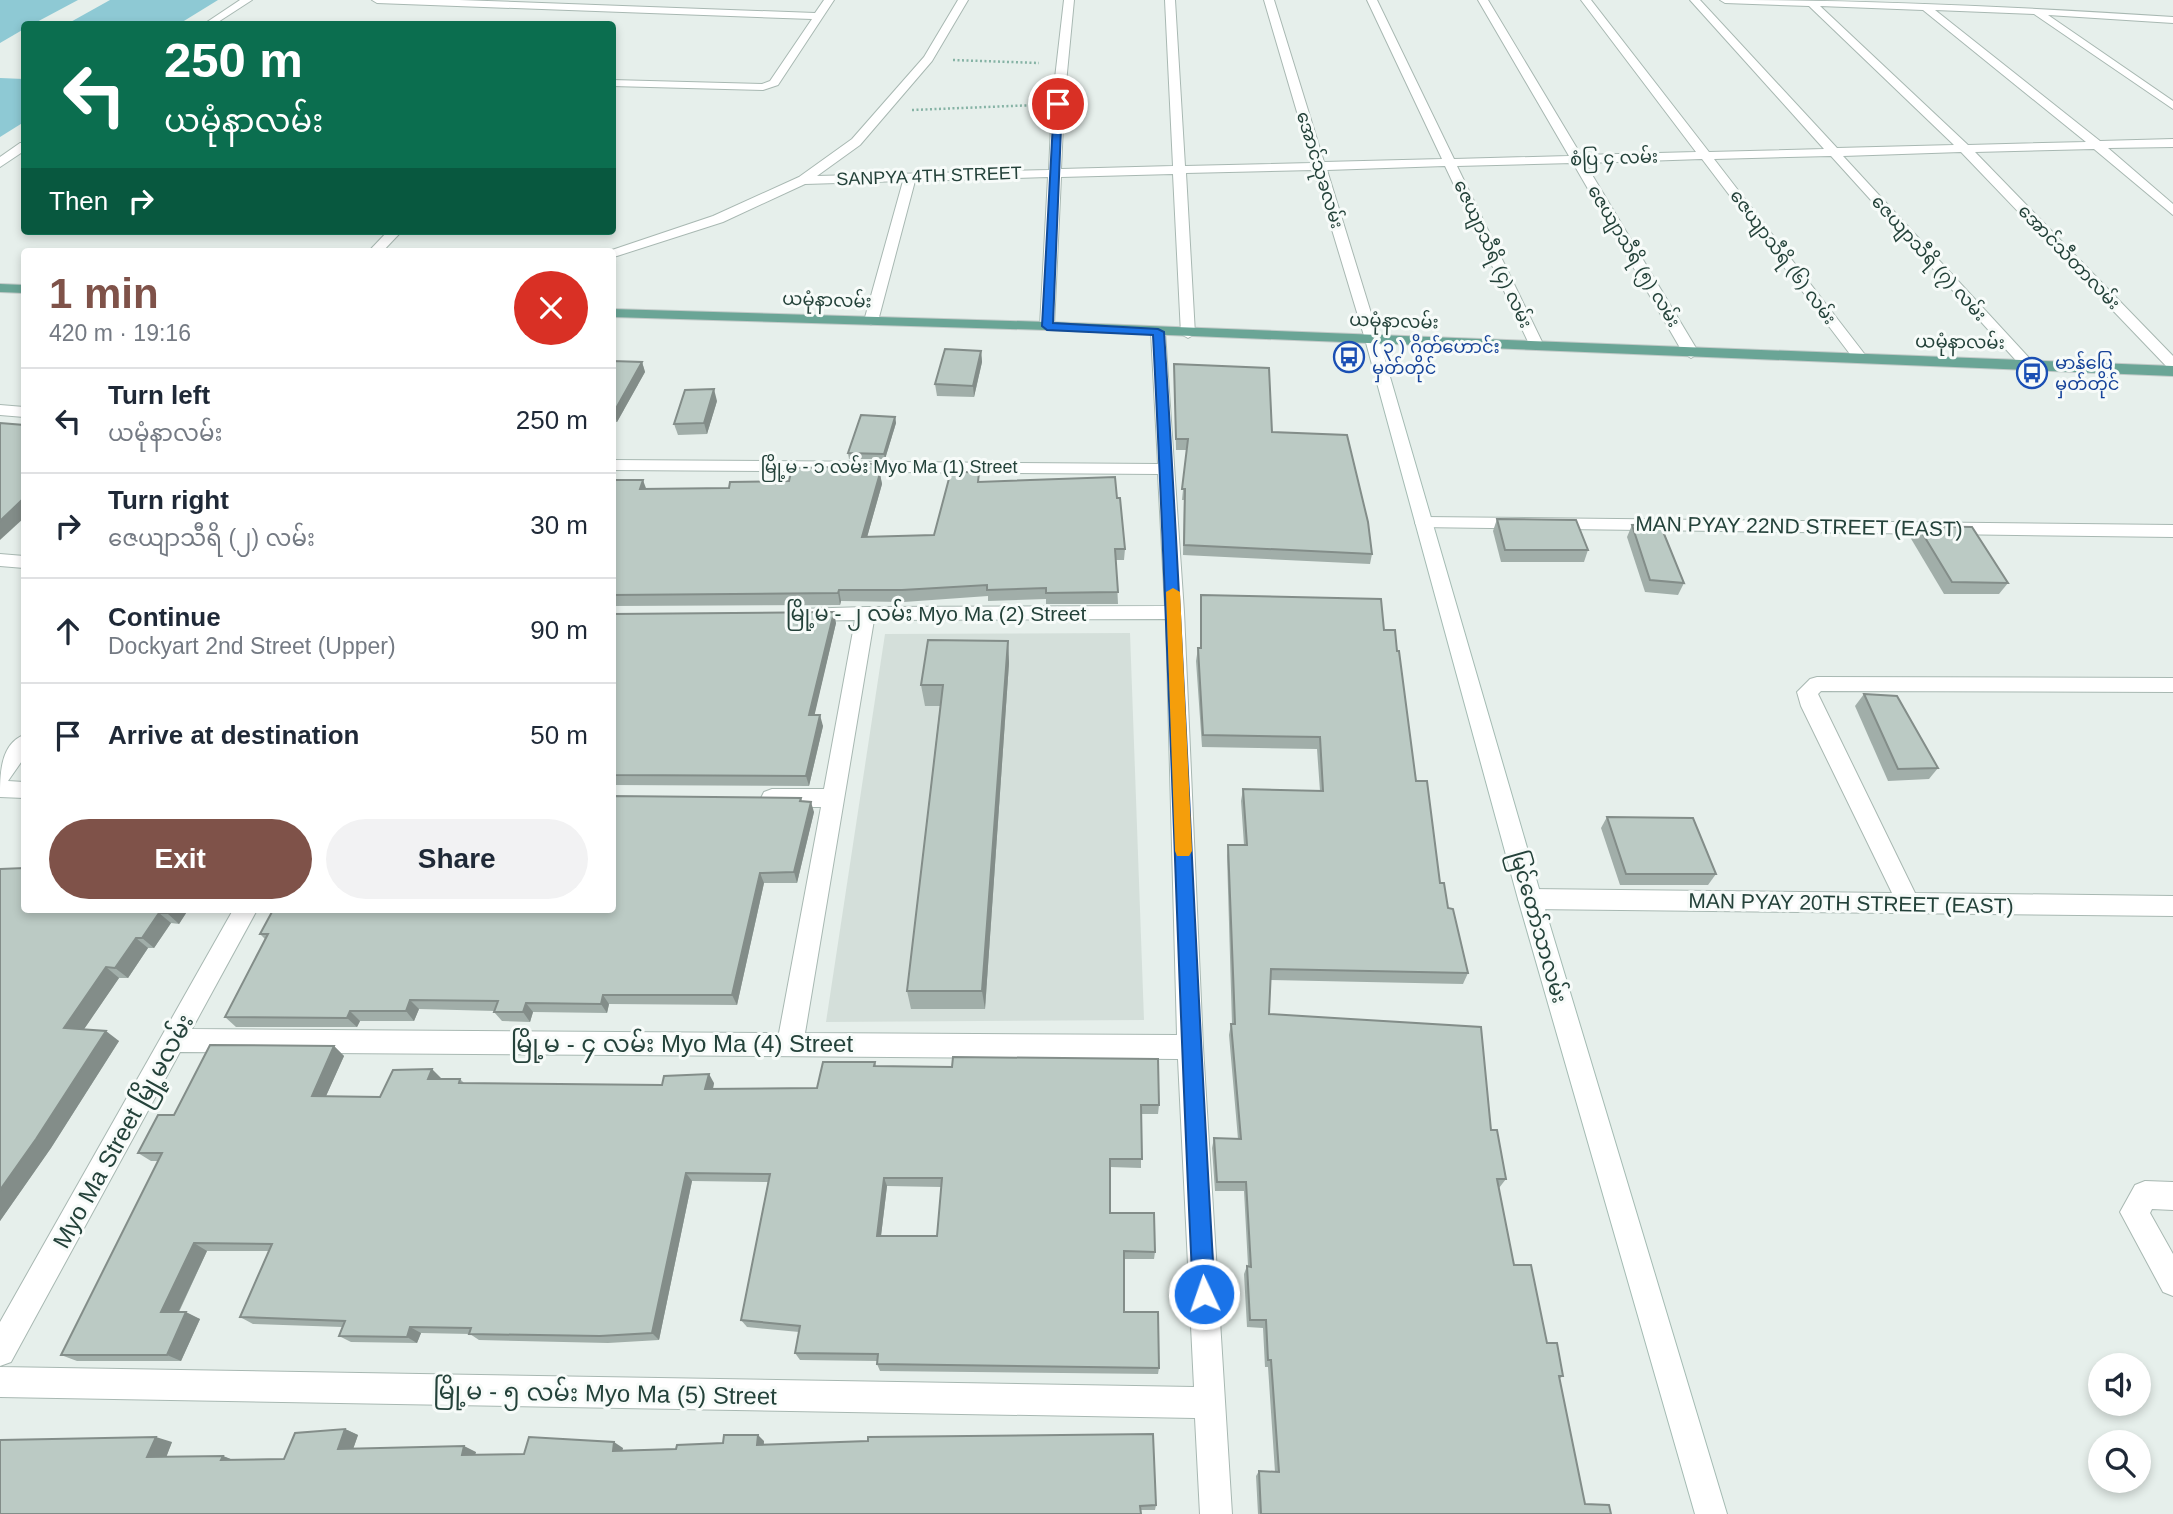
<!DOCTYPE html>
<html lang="en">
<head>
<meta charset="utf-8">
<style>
  body { margin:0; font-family:Arial,"Noto Sans Myanmar",sans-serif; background:#f2f2f3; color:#1f2937; height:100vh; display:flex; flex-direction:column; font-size:26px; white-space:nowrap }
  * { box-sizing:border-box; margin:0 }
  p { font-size:23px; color:#747a83 }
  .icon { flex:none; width:38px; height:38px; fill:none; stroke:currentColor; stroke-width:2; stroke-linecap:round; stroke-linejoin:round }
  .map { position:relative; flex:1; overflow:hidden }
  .side { position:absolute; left:21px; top:248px; width:595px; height:665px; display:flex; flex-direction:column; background:#fff; border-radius:7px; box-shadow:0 4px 10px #0003 }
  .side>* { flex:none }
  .banner { position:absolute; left:21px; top:21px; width:595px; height:214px; border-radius:7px; box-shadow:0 4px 10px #0003; background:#0b6e4f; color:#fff; overflow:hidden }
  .tools { position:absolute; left:2088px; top:1353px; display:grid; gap:14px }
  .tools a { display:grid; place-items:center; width:63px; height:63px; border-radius:50%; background:#fff; box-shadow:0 4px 10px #0003; font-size:35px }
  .pin { position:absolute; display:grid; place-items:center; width:60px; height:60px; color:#fff; margin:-30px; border:4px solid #fff; border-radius:50%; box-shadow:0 2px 7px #0007 }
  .me { position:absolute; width:77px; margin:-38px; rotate:357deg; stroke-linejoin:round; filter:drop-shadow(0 0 5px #0008) }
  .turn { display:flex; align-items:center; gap:24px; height:147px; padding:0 28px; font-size:32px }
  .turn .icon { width:91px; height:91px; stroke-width:2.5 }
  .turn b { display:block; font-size:49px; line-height:60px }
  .then { display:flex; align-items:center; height:66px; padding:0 28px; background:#0003; gap:14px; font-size:26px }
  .round { display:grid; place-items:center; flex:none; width:74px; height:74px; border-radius:37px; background:#f2f2f3 }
  .overview { display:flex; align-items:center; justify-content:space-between; height:119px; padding:0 28px }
  h1 { font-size:42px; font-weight:700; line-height:52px; color:#7f5249 }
  .cta { display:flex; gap:14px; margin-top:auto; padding:14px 28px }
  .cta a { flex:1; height:80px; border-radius:42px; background:#7f5249; color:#fff; font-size:28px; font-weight:700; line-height:80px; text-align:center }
  .cta a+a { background:#f2f2f3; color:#1f2937 }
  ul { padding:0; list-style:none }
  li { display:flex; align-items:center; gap:21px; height:105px; padding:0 28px; border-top:2px solid #e0e1e3 }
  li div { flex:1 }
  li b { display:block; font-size:26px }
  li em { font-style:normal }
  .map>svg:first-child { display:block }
  .built { fill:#d4dfda }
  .water { fill:#8ec9d4 }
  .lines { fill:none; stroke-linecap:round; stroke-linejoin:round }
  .minor-casing { stroke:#a8b8b2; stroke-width:2 }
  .secondary-casing { stroke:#a4bbb3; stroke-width:2 }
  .primary-casing { stroke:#c2cac8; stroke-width:2 }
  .path { stroke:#86b3a5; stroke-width:2.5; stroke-dasharray:2 2.5; stroke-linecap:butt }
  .minor { fill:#fff; fill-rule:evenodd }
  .secondary { fill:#fff; fill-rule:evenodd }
  .primary { fill:#6aa596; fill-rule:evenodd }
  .wall { fill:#a1aea9; fill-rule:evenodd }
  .shaded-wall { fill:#838d89 }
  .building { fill:#bbcac4; stroke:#838d89; stroke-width:2; fill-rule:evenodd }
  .route { fill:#1a73e8; stroke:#114b97; stroke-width:2 }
  .slow { fill:#f59e0b }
  .labels { text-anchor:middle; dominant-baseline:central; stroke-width:6; stroke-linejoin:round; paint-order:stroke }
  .far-street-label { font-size:18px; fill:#24423a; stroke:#f7fbf9 }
  .far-transit-label { font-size:18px; fill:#164399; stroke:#f7fbf9; text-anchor:start }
  .street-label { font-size:21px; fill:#24423a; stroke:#f7fbf9 }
  .near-street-label { font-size:24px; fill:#24423a; stroke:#f7fbf9 }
</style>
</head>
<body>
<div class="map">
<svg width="2173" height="1514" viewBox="0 0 2173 1514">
  <rect width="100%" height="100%" fill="#e6efeb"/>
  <!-- built -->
  <polygon class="built" points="1130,633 1144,1020 826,1022 885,634"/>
  <!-- water -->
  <g class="water">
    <polygon points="0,0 78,0 33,24 24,24 24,29 0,43"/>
    <polygon points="110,0 218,0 179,24 67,24"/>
    <polygon points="0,78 24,79 24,122 0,137"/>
  </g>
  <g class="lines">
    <!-- minor casing -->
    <g class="minor-casing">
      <g id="minor">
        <polygon points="240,0 252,0 215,24 204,24"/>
        <polygon points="372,0 459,0 815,13 824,0 834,0 778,85 763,90 612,86 612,80 762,84 770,81 812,19 377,3"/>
        <path d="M958,0H968L932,61L860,145L817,176L1049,170L1052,104L1064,0H1074L1064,104L1061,169L1173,166L1165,0H1175L1185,166L1312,163L1264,0H1274L1324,162L1442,159L1367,0H1377L1454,159L1569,156L1478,0H1488L1581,155L1696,152L1581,0H1591L1709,152L1824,149L1690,0H1700L1837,148L1954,145L1809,6L1725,3L1720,0C1871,0 2022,7 2173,17V23L2048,15L2173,101V109L2034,14L1935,10L2100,141L2173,139V147L2108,148L2173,204V215L2094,149L1975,152L2173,356V370L2168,368L1961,152L1843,156L2031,360L2034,363L2031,366H2021L1831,156L1714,159L1866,356L1869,359L1866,362H1856L1702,159L1585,163L1699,353L1691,358L1683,353L1573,163L1457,166L1544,346L1537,350L1530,346L1445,166L1327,170L1379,339L1372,343L1365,339L1314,170L1186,173L1195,334L1188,338L1181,334L1173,174L1061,177L1054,326L1047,330L1040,326L1048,177L915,181L878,321L871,325L864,321L903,181L805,184L723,222L617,256L612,257V252H606L713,216L799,177L852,139L924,57ZM1820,6L1923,10L2086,142L1968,145Z"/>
        <polygon points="20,143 24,143 24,151 0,167 0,157"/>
        <polygon points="388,231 402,231 382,252 368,252"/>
        <path d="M1158,328L1165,332L1184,612L1203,1047L1232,1514H1200L1195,1418L0,1397V1367L1194,1387L1178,1059L180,1052L11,1362L0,1366V1322L233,910H257L192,1029L779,1033L821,807H772L764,804L761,798L764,792L772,789H824L855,620L806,621L799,619L797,614L799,609L866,607L1165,606L1158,474L612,470V460L1158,464L1151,332ZM1166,619L1177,1035L805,1033L874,620Z"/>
        <polygon points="0,405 24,407 24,417 0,415"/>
        <polygon points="1424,517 2173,525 2173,537 1418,527 1415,523"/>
        <polygon points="0,554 24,556 24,568 0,566"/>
        <polygon points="1817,677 2173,678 2173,692 1821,691 1818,694 1915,893 2173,896 2173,916 1530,909 1522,906 1518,899 1522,892 1530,889 1892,893 1801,706 1797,692 1810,679"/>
        <path d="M24,735V758L8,781L24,782V798L0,797C0,775 0,744 24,735Z"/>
        <polygon points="2145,1181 2173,1182 2173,1210 2152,1209 2150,1213 2173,1254 2173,1296 2163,1292 2120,1212 2135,1185"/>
      </g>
    </g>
    <!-- secondary casing -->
    <g class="secondary-casing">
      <polygon id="secondary" points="1372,335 1379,339 1542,899 1727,1514 1695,1514 1518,899 1365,339"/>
    </g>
    <!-- primary casing -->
    <g class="primary-casing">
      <g id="primary">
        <polygon points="0,284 24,285 24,293 0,292"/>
        <polygon points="612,309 1047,322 2173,366 2173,376 1047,330 612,317"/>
      </g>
    </g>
    <!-- path -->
    <g class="path">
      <polyline points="953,60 1039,63"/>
      <polyline points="912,110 1036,105"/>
    </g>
    <!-- minor -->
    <use href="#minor" class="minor"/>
    <!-- secondary -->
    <use href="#secondary" class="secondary"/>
    <!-- primary -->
    <use href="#primary" class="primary"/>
  </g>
  <!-- wall -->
  <g class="wall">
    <polygon points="981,351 982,362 974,397 937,396 935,384"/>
    <polygon points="612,361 642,362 645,372 617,422 612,422"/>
    <polygon points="1174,364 1272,432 1372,554 1370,564 1183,555 1184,500 1182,500 1187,450 1176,450"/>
    <polygon points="717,401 707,434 678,435 674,424"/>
    <polygon points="895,417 896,423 885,459 849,459 848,453"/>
    <polygon points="878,464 882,484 867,537 934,535 980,482 1117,498 1125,549 1124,560 1116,560 1118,604 1046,604 1046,599 988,601 988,596 904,602 841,601 840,605 612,606 612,480 646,489 729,488 789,481 840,467"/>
    <polygon points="1497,519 1588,550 1584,562 1501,562 1493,531"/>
    <polygon points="1632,525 1684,583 1678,595 1645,592 1627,537"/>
    <polygon points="1918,526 2008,583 1999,594 1944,594 1910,537"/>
    <polygon points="1201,595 1384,630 1397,651 1416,781 1440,883 1468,973 1463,984 1271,980 1269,1014 1491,1130 1506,1179 1499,1188 1514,1265 1547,1343 1563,1376 1559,1379 1585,1504 1611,1514 1258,1514 1256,1476 1259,1471 1275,1472 1268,1367 1265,1367 1263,1328 1247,1327 1244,1274 1247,1266 1248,1266 1244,1191 1215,1191 1212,1148 1214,1138 1238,1139 1229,1035 1231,1024 1232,1024 1227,856 1228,845 1244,845 1241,801 1243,789 1320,791 1317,749 1202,747 1196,661 1198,648 1200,648 1200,608"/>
    <polygon points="612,614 836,623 814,715 823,726 809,786 612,785"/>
    <polygon points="1008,641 1009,663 985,1009 911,1009 907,991 940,706 925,706 921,685"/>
    <polygon points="1864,694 1938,768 1929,779 1888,781 1855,706"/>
    <polygon points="801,798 802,801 814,812 797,883 764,883 737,1005 609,1004 607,1013 533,1012 530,1022 502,1021 494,1012 495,1011 419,1009 414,1021 360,1021 357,1027 236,1027 225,1017 265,939 260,934"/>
    <polygon points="1607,817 1716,874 1708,885 1620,885 1601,828"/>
    <polygon points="0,869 24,910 188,910 179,924 171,923 154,948 148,948 128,978 119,978 84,1029 119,1041 51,1148 0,1221"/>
    <path d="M334,1046L344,1056L326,1096L380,1097L441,1078V1079H460L464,1083L662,1085L714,1083L713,1089L817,1088L875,1062L876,1066L1159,1105L1158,1114H1141V1168L1110,1167V1213L1155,1252L1154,1259H1124V1312L1159,1368L1158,1374L880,1371L877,1364L878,1361L800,1360L795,1353L799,1332L747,1327L741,1320L768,1182L692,1181L659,1340L608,1343L479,1340L470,1334L421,1333L417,1343L351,1342L339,1336L342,1327L253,1324L240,1317L269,1251H207L179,1312L200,1319L181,1361H77L61,1355L158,1161H151L138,1153L174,1115ZM887,1186L941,1187L937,1236H881Z"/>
    <polygon points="345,1429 358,1435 353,1449 476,1452 475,1455 524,1454 623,1448 622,1450 676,1449 764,1441 764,1444 1156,1505 1155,1510 1140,1510 0,1514 172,1442 166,1457 223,1456 233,1460 284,1459"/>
  </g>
  <!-- shaded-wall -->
  <g class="shaded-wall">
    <polygon points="981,351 982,362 974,397 973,386"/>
    <polygon points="642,362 645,372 617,422 614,412"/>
    <polygon points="714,389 717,401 707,434 704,423"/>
    <polygon points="895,417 896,423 885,459 884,454"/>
    <polygon points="878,464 882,484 864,548 862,537"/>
    <polygon points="643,480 647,491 640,489"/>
    <polygon points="24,498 24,518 0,540 0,521"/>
    <polygon points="839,590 841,601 840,605 838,593"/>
    <polygon points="834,612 836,623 812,726 809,715"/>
    <polygon points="1008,641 1009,663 985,1009 982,991"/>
    <polygon points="820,715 823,726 809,786 806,776"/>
    <polygon points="811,802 814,812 797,883 794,872"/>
    <polygon points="760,873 764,883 737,1005 732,995"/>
    <polygon points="170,910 188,910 179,924 167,913"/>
    <polygon points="159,913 171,923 154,948 142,938"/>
    <polygon points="136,938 148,948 128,978 115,968"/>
    <polygon points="106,967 119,978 78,1038 64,1028"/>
    <polygon points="603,995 609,1004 607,1013 601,1004"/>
    <polygon points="410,1000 419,1009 414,1021 406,1011"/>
    <polygon points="526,1003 533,1012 530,1022 523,1012"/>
    <polygon points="350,1011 360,1021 357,1027 347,1018"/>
    <polygon points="106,1031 119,1041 51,1148 0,1221 0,1190"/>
    <polygon points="334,1046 344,1056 322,1105 312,1096"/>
    <polygon points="432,1069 441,1078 437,1088 428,1079"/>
    <polygon points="709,1074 714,1083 711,1098 705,1089"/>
    <polygon points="686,1173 692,1181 659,1340 652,1333"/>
    <polygon points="884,1178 887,1186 880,1244 877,1236"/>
    <polygon points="194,1243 207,1251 175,1319 161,1312"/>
    <polygon points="186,1312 200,1319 181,1361 167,1355"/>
    <polygon points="410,1327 421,1333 417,1343 407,1337"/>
    <polygon points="345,1429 358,1435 351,1455 338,1449"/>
    <polygon points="758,1435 764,1441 763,1450 757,1445"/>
    <polygon points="156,1437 172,1442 164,1463 147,1457"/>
    <polygon points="614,1442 623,1448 621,1456 613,1451"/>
    <polygon points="464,1446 476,1452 473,1460 462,1455"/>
    <polygon points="223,1456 238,1462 221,1460"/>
  </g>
  <!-- building -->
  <g class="building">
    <polygon points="945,349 981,351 973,386 935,384"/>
    <polygon points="612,361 642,362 614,412 612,412"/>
    <polygon points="1174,364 1269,368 1272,432 1347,435 1368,522 1372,554 1184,545 1185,489 1182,489 1188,439 1176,439"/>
    <polygon points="714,389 704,423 674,424 685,390"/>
    <polygon points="861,415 895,417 884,454 848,453"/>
    <polygon points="0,423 24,425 24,498 0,521"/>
    <polygon points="842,463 878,464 875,473 880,473 862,537 934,535 951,471 979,473 978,482 1115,477 1117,498 1120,498 1125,549 1115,549 1118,592 1046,593 1046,588 987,590 987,585 902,590 839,590 838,593 612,595 612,480 643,480 640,489 729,488 730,482 789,481 792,468 840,467"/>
    <polygon points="1497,519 1576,520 1588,550 1505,550"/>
    <polygon points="1660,524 1684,583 1650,580 1632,525"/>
    <polygon points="1918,526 1972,527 2008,583 1952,582"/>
    <polygon points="1201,595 1381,599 1384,630 1395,630 1397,651 1399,651 1416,781 1427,781 1440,883 1444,883 1448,908 1453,909 1468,973 1271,969 1269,1014 1481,1027 1491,1130 1497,1130 1506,1179 1497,1179 1514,1265 1531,1265 1547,1343 1557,1343 1563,1376 1559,1376 1585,1504 1609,1505 1611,1514 1261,1514 1259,1471 1279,1472 1271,1360 1268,1360 1266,1320 1250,1320 1247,1266 1251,1267 1246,1182 1217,1182 1214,1138 1241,1139 1231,1024 1235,1024 1228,845 1247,845 1243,789 1323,791 1320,737 1203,735 1198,648 1201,648"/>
    <polygon points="834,612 809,715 820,715 806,776 612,775 612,614"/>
    <polygon points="928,640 1008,641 982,991 907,991 943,685 921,685"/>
    <polygon points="1864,694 1897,696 1938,768 1898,769"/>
    <polygon points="612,796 801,798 800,801 811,802 794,872 760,873 732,995 603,995 601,1004 526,1003 523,1012 494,1012 498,1001 410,1000 406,1011 350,1011 347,1018 225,1017 268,934 260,934 273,910 612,910"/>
    <polygon points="1607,817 1693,818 1716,874 1626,874"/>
    <polygon points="24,868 24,910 170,910 167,913 159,913 142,938 136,938 115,968 106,967 64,1028 106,1031 36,1139 0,1190 0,869"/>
    <path d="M210,1045L334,1046L312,1096L380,1097L393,1070L432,1069L428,1079H460L459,1083L662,1085L664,1076L709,1074L705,1089L817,1088L823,1062H875L874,1066L952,1067L953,1057L1158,1059L1159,1105H1141L1142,1159H1110V1213H1154L1155,1252L1124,1251V1312H1158L1159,1368L877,1364L878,1354L795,1353L800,1326L741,1320L770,1174L686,1173L652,1333L600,1336L469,1334L471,1328L410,1327L407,1337L339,1336L345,1321L240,1317L272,1244L194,1243L161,1312H186L167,1355H61L162,1153H138L158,1115H174ZM884,1178H942L937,1236H877Z"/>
    <polygon points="345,1429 338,1449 464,1446 462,1455 524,1454 529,1437 614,1442 613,1451 676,1449 677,1445 723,1443 724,1435 758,1435 757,1445 868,1441 868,1437 1153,1434 1156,1505 1140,1506 1141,1514 0,1514 0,1440 156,1437 147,1457 223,1456 221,1460 284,1459 295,1433"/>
  </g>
  <!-- route -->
  <path class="route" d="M1058,102L1062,104L1053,323L1158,329L1164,332C1185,653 1195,973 1215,1294L1212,1302L1204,1305L1197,1302L1193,1294C1177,974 1170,655 1153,335L1047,330L1042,326L1054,104Z"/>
  <!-- slow -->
  <polygon class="slow" points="1173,588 1180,592 1192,851 1189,856 1177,856 1175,851 1166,592"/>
  <!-- icons -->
  <defs>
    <g id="bus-ring" transform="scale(1.575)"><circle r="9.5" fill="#f7fbf9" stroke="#1a4fb4" stroke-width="1.5"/><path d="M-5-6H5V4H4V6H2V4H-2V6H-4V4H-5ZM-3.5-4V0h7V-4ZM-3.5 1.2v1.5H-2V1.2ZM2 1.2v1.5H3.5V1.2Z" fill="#1a4fb4"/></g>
  </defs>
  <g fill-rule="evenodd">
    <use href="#bus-ring" x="1349" y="357"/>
    <use href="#bus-ring" x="2032" y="373"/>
  </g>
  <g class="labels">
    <!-- far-street labels -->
    <g class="far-street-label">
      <text transform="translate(1614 158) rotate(-2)">စံပြ ၄ လမ်း</text>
      <text transform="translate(1320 170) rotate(73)">အောင်သုခလမ်း</text>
      <text transform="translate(929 176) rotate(-2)">SANPYA 4TH STREET</text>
      <text transform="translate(1493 254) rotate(65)">ဇေယျာသီရိ (၄) လမ်း</text>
      <text transform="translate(1634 256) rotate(59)">ဇေယျာသီရိ (၅) လမ်း</text>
      <text transform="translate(1783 257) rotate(53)">ဇေယျာသီရိ (၆) လမ်း</text>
      <text transform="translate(2069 257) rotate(46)">အောင်သီတာလမ်း</text>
      <text transform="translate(1929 258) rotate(48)">ဇေယျာသီရိ (၇) လမ်း</text>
      <text transform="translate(827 300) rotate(2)">ယမုံနာလမ်း</text>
      <text transform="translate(1394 321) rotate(2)">ယမုံနာလမ်း</text>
      <text transform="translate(1960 342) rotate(1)">ယမုံနာလမ်း</text>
      <text x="889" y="467">မြို့မ - ၁ လမ်း Myo Ma (1) Street</text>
    </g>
    <!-- far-transit labels -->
    <g class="far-transit-label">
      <text x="1372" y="347">( ၃ ) ဂိတ်ဟောင်း<tspan x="1372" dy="21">မှတ်တိုင်</tspan></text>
      <text x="2055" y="363">မာန်ပြေ<tspan x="2055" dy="21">မှတ်တိုင်</tspan></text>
    </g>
    <!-- street labels -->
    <g class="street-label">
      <text transform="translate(1799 526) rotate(1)">MAN PYAY 22ND STREET (EAST)</text>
      <text x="936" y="613">မြို့မ - ၂ လမ်း Myo Ma (2) Street</text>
      <text transform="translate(1851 903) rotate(1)">MAN PYAY 20TH STREET (EAST)</text>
      <text transform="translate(1539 927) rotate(74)">မြင်တော်သာလမ်း</text>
    </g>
    <!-- near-street labels -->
    <g class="near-street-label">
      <text x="682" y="1043">မြို့မ - ၄ လမ်း Myo Ma (4) Street</text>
      <text transform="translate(123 1131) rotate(-61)">Myo Ma Street မြို့မလမ်း</text>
      <text transform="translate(605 1393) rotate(1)">မြို့မ - ၅ လမ်း Myo Ma (5) Street</text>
    </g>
  </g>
</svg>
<div class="tools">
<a><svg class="icon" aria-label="sound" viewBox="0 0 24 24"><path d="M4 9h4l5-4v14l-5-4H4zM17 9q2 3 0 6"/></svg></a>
<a><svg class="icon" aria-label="search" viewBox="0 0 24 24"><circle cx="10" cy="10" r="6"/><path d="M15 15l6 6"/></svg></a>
</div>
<div class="pin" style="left:1058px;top:104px;background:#d93025"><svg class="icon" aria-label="arrive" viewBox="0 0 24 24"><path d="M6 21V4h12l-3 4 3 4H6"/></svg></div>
<svg class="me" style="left:1204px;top:1294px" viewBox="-20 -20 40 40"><circle r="17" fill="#1a73e8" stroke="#fff" stroke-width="3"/><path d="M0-11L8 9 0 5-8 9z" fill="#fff"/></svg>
<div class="banner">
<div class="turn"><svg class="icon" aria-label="left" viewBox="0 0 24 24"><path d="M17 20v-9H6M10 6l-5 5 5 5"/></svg><div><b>250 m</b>ယမုံနာလမ်း</div></div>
<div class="then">Then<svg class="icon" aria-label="right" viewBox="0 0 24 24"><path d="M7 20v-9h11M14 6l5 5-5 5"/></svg></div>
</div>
<section class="side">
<div class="overview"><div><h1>1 min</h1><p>420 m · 19:16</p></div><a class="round" style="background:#d93025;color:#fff"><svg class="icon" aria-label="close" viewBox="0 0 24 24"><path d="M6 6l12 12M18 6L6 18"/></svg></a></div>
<ul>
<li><svg class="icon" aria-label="left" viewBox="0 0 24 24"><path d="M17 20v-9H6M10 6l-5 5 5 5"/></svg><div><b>Turn left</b><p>ယမုံနာလမ်း</p></div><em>250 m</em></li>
<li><svg class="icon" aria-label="right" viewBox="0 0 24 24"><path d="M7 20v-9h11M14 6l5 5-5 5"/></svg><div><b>Turn right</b><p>ဇေယျာသီရိ (၂) လမ်း</p></div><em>30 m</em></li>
<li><svg class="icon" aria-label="ahead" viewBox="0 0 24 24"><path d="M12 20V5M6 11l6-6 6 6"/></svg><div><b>Continue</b><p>Dockyart 2nd Street (Upper)</p></div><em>90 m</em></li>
<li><svg class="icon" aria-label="arrive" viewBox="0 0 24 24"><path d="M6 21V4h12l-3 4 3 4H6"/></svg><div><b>Arrive at destination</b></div><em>50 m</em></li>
</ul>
<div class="cta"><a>Exit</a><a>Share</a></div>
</section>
</div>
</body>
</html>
